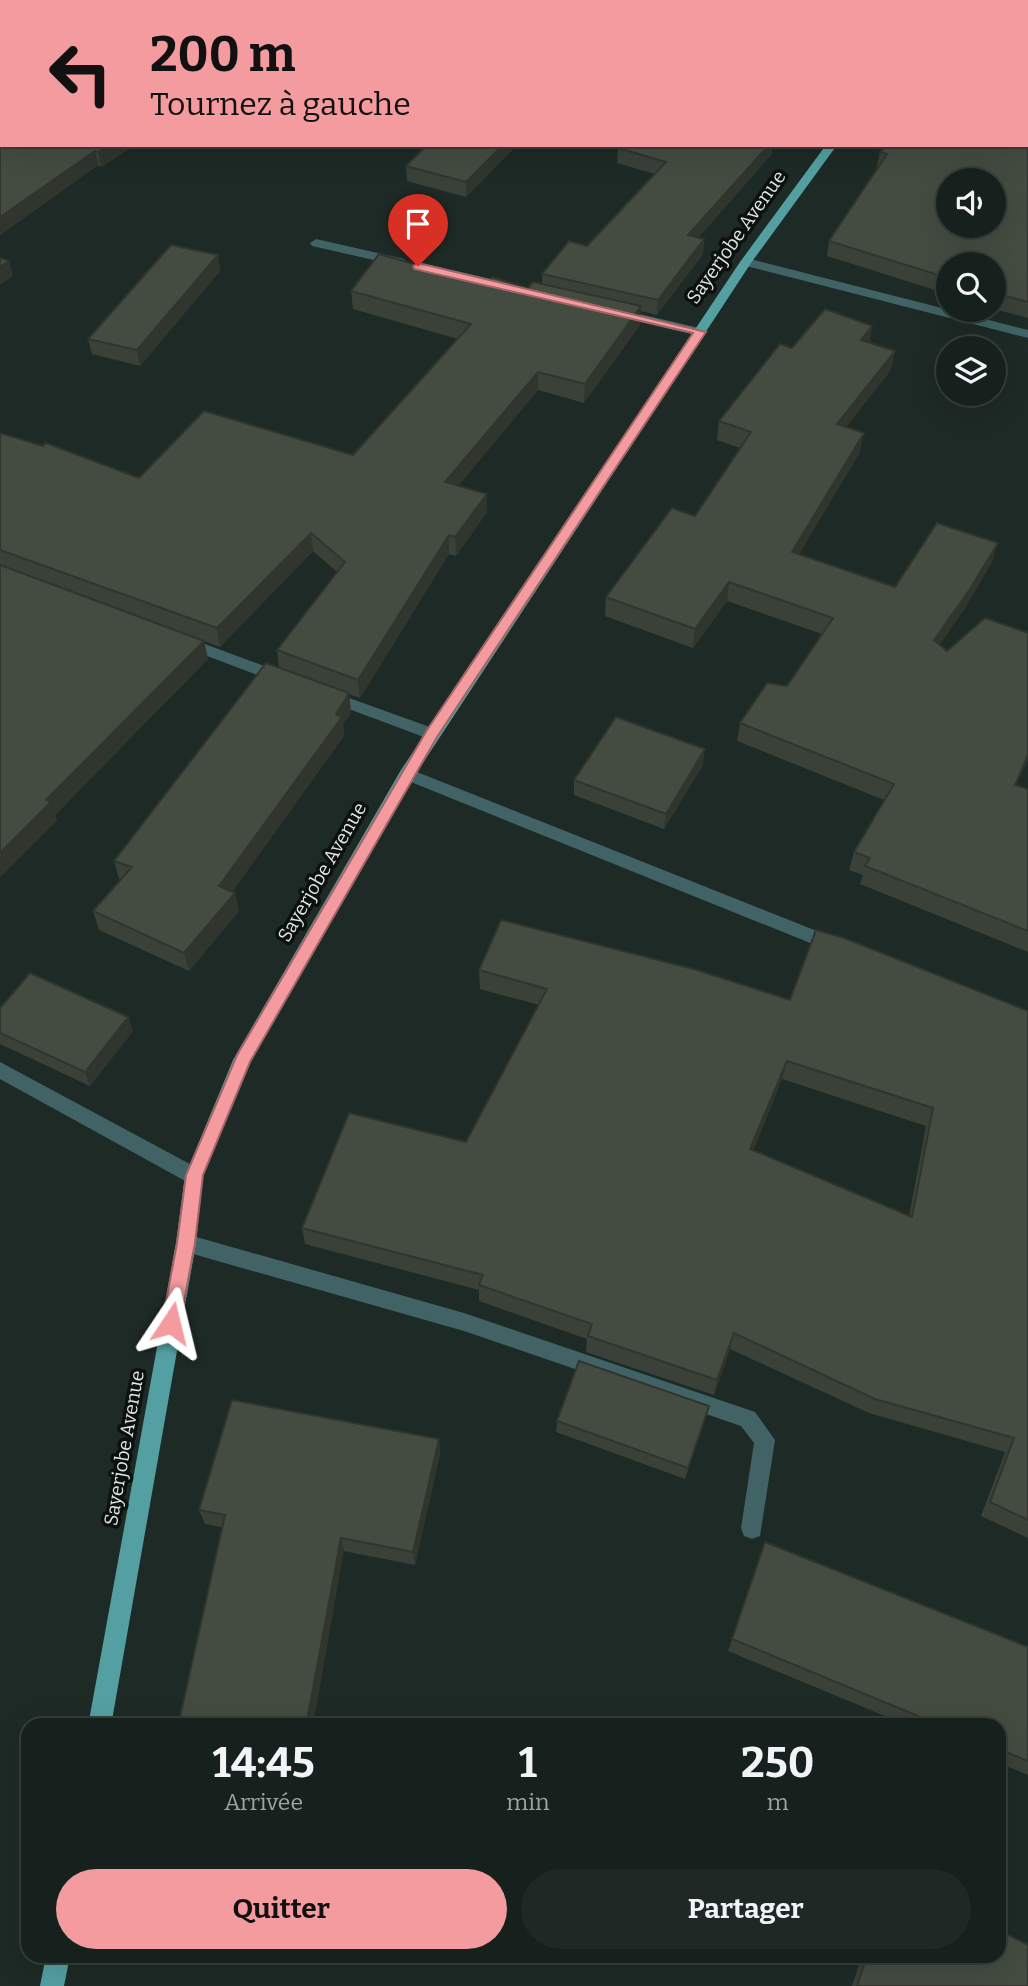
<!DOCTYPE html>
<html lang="fr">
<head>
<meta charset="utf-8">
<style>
  body { margin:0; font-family:Bitter,serif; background:#1f2825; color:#f1f3f6; height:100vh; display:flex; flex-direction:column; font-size:26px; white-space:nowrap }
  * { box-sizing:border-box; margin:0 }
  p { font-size:23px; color:#9ea3a3 }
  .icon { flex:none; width:38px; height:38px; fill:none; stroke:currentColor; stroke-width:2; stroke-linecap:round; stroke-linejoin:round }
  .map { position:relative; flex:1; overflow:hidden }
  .panel { position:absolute; left:21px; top:1718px; width:985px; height:245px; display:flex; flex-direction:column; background:#16201c; border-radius:21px; box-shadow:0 7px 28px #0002,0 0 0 2px #353e3b }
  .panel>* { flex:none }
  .hud { position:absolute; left:0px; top:0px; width:1029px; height:147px; box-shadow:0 7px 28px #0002,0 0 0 2px #353e3b; background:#f49b9f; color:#111; overflow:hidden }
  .buttons { position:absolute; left:936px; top:168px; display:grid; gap:14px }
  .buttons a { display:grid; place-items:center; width:70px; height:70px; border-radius:50%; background:#16201c; box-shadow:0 7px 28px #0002,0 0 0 2px #353e3b; font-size:35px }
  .pin { position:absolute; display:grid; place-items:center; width:60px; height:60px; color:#fff; margin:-72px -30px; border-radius:50% 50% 50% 0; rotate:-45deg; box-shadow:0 0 7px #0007 }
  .pin .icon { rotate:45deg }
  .me { position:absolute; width:77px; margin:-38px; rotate:10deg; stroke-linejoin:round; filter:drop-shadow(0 0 5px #0008) }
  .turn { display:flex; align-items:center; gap:24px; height:147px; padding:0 35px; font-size:32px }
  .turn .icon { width:91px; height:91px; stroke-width:2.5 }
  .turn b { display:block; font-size:49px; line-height:60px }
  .eta { display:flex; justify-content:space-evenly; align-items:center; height:119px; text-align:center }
  .eta b { font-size:42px; font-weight:700; line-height:49px }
  .button { display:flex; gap:14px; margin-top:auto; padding:14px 35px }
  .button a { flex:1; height:80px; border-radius:42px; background:#f49b9f; color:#111; font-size:28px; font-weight:700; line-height:80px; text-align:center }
  .button a+a { background:#1f2825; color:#f1f3f6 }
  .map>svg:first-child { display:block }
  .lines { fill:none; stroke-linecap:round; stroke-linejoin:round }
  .service { fill:#416365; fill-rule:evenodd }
  .minor { fill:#416365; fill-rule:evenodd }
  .primary { fill:#549fa2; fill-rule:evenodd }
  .wall { fill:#3a4139; fill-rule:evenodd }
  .shaded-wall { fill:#30352e }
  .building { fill:#444c42; stroke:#30352e; stroke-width:2; fill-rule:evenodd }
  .route { fill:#f49b9f; stroke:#9f6567; stroke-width:2 }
  .labels { text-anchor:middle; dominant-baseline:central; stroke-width:7; stroke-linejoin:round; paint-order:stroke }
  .street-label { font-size:19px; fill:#e1e9e6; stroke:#0c110f }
</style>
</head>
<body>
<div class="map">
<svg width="1028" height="1986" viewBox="0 0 1028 1986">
  <rect width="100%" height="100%" fill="#1e2a25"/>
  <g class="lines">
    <!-- service -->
    <g class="service">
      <polygon points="316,239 404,259 406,262 400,266 312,246 310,243"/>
      <polygon points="430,265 513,284 515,287 509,291 426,272 426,266"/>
      <polygon points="618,309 704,329 706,332 700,336 614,316 612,313"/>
    </g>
    <!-- minor -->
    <g class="minor">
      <polygon points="746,258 1028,330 1028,338 742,265 742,259"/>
      <polygon points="186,637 286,674 289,678 286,682 276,682 181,646 179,642"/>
      <polygon points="327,690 438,730 440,734 432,740 322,699 319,695"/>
      <polygon points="407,768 842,941 845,946 842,951 830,951 401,778 399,774"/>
      <polygon points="0,1062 201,1170 203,1176 201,1182 194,1184 187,1182 0,1079"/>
      <polygon points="186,1234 464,1313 755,1412 775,1440 760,1536 752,1539 744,1536 741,1528 754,1443 741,1426 464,1331 186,1252 179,1249 176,1243 179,1237"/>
    </g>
    <!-- primary -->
    <g class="primary">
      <polygon points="930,0 941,0 929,2"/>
      <polygon points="826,145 837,145 751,263 413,778 250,1062 203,1176 196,1243 111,1726 88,1726 176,1243 185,1176 233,1060 401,770 740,262"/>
      <polygon points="46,1956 70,1956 64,1986 40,1986"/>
    </g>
  </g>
  <!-- wall -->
  <g class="wall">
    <polygon points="0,0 42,1 909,0 2,2 135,145 101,167 98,165 0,235"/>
    <polygon points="952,0 1028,0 1028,318 994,309 994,264 948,264 948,294 827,256 829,241 878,167 877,166 880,152 1027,145 1027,2 955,2"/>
    <polygon points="427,145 517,145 466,197 407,181 406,166"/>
    <polygon points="621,145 773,145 771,155 698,238 704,239 703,254 657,315 641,311 640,325 584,403 538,390 458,486 487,494 487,512 456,556 449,554 360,698 349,694 351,713 343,725 344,736 232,892 235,893 239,911 189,971 99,930 93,911 121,880 119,879 114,861 279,668 277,650 337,572 313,551 220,647 204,641 208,659 55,815 57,820 0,877 0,433 139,478 353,455 458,339 353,309 351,291 486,284 528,288 542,284 542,274 587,246 655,174 617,163 618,148"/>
    <polygon points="218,255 220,271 140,366 92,354 88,339"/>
    <polygon points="872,326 869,343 891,370 846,427 860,452 799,554 895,587 992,562 965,608 940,644 1016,785 1028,789 1028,952 860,884 863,875 849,870 854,852 884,800 737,741 740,723 787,686 822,634 727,601 693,648 605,616 606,597 695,516 740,448 717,440 719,421 792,348"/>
    <polygon points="703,765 664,829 574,795 574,780"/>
    <path d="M479,970L790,1000L1028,1011V1538L981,1516L1005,1452L869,1413L730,1349L714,1395L586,1352L587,1339L479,1301V1290L305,1244L302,1228L466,1142L539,1005L480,989ZM782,1079L926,1126L909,1216L753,1151Z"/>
    <polygon points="0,1008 128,1017 133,1031 90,1086 0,1044"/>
    <polygon points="706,1417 685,1479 556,1432 557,1421"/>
    <polygon points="439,1439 440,1454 415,1565 205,1524 199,1510"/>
    <polygon points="765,1542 1028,1647 1028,1775 999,1763 999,1726 909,1726 728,1651"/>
    <polygon points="862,1956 999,1956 1028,1986 852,1986"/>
  </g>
  <!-- shaded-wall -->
  <g class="shaded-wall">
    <polygon points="894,0 909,0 907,2 892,2"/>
    <polygon points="109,145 135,145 101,167 98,152"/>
    <polygon points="503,145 517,145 466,197 466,182"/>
    <polygon points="769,145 773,145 771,155 687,250 688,235"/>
    <polygon points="95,151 98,165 0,235 0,217"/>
    <polygon points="704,239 703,254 657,315 658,300"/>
    <polygon points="218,255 220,271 140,366 137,350"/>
    <polygon points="9,261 13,276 0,285 0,267"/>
    <polygon points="641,306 640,325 584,403 585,384"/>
    <polygon points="872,326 869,345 861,340"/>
    <polygon points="895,351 891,370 833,443 837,424"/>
    <polygon points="538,372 538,390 446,500 445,482"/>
    <polygon points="864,433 860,452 789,571 792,552"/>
    <polygon points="487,494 487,512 456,556 455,537"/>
    <polygon points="311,533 313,551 220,647 217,628"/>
    <polygon points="449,535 449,554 360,698 358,680"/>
    <polygon points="998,543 992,562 965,608 930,658 934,640"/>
    <polygon points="729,582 727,601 693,648 695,629"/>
    <polygon points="204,641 208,659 55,815 57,820 0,877 0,853 46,800"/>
    <polygon points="349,693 351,713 343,725 344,736 223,904 219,886"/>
    <polygon points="705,749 703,765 664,829 666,814"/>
    <polygon points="1028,755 1028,760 1008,803 1015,785"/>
    <polygon points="235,893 239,911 189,971 184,953"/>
    <polygon points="128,1017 133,1031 90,1086 85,1072"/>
    <polygon points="787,1061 782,1079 746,1167 750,1149"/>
    <polygon points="734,1333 730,1349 714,1395 717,1380"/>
    <polygon points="709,1406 706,1417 685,1479 688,1468"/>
    <polygon points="439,1439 440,1454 415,1565 413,1552"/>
    <polygon points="341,1538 344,1551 313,1726 306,1726"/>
  </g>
  <!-- building -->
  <g class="building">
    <polygon points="0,0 39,0 42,1 44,0 894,0 892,2 2,2 2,145 109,145 98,152 95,151 0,217 0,99 1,97 0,96"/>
    <path d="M984,0H1028V302L994,293V264H948V278L829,241L887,154L880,152L886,145H1027V2H988ZM948,180H994V226H948Z"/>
    <polygon points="427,145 503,145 466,182 406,166"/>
    <polygon points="621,145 769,145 688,235 704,239 658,300 542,274 569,241 587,246 666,162 618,148"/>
    <polygon points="171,245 218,255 137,350 88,339"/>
    <polygon points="379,254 486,284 492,277 528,288 533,282 641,306 585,384 538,372 445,482 487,494 455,537 449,535 358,680 277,650 345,562 311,533 217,628 0,550 0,433 43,446 46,443 139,478 204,411 353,455 471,324 351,291"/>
    <polygon points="0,258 9,261 0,267"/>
    <polygon points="825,309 872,326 861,340 895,351 837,424 864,433 792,552 895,587 937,523 998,543 970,589 934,640 947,651 985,618 1028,633 1028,755 1015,785 1028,789 1028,931 865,866 870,858 854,852 894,784 740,723 767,683 787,686 833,618 729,582 695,629 606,597 672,508 695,516 751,432 719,421 780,344 792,348"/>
    <polygon points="0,565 204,641 46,800 51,802 0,853"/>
    <polygon points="266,663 349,693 336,714 342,717 219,886 235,893 184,953 93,911 132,867 114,861"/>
    <polygon points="616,717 705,749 666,814 574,780"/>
    <path d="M501,920L697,970L790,1000L816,930L844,938L1028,1011V1520L990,1502L1014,1438L875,1399L734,1333L717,1380L588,1336L592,1324L479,1285L483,1275L302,1228L349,1113L466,1142L547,989L479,970ZM787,1061L933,1108L912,1217L750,1149Z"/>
    <polygon points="30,973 128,1017 85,1072 0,1033 0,1008"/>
    <polygon points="579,1361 709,1406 688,1468 557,1421"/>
    <polygon points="232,1400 439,1439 413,1552 341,1538 306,1726 178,1726 225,1515 199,1510"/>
    <polygon points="765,1542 1028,1647 1028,1761 999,1749 999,1726 942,1726 732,1639"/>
    <polygon points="999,1930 1028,1945 1028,1986 857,1986 867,1956 999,1956"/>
  </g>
  <!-- route -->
  <polygon class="route" points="418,263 706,332 437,737 250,1062 203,1175 195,1243 180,1323 178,1329 171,1332 165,1329 162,1323 177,1243 186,1175 237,1055 427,730 693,333 414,269 413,266"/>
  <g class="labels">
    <!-- street labels -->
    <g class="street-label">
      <text transform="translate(736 237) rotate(-55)">Sayerjobe Avenue</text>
      <text transform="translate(322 872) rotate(-60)">Sayerjobe Avenue</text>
      <text transform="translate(124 1448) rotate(-80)">Sayerjobe Avenue</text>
    </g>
  </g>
</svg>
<div class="buttons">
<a><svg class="icon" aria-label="sound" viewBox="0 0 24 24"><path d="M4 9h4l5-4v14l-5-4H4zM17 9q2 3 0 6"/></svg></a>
<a><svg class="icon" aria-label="search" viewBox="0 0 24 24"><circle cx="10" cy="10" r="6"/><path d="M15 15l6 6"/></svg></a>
<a><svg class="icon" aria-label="layers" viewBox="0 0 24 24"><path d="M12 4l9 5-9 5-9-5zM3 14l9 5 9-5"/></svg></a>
</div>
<div class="pin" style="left:418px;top:266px;background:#d93025"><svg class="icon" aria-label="arrive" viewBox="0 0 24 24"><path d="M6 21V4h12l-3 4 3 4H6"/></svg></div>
<svg class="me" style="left:171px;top:1323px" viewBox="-20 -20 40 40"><path d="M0-17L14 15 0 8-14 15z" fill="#f49b9f" stroke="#fff" stroke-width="4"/></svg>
<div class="hud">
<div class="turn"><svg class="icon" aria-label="left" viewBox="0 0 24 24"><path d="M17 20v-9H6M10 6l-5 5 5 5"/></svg><div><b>200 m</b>Tournez à gauche</div></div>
</div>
<section class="panel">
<div class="eta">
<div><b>14:45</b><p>Arrivée</p></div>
<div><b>1</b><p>min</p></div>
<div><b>250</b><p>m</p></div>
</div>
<div class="button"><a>Quitter</a><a>Partager</a></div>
</section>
</div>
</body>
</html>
